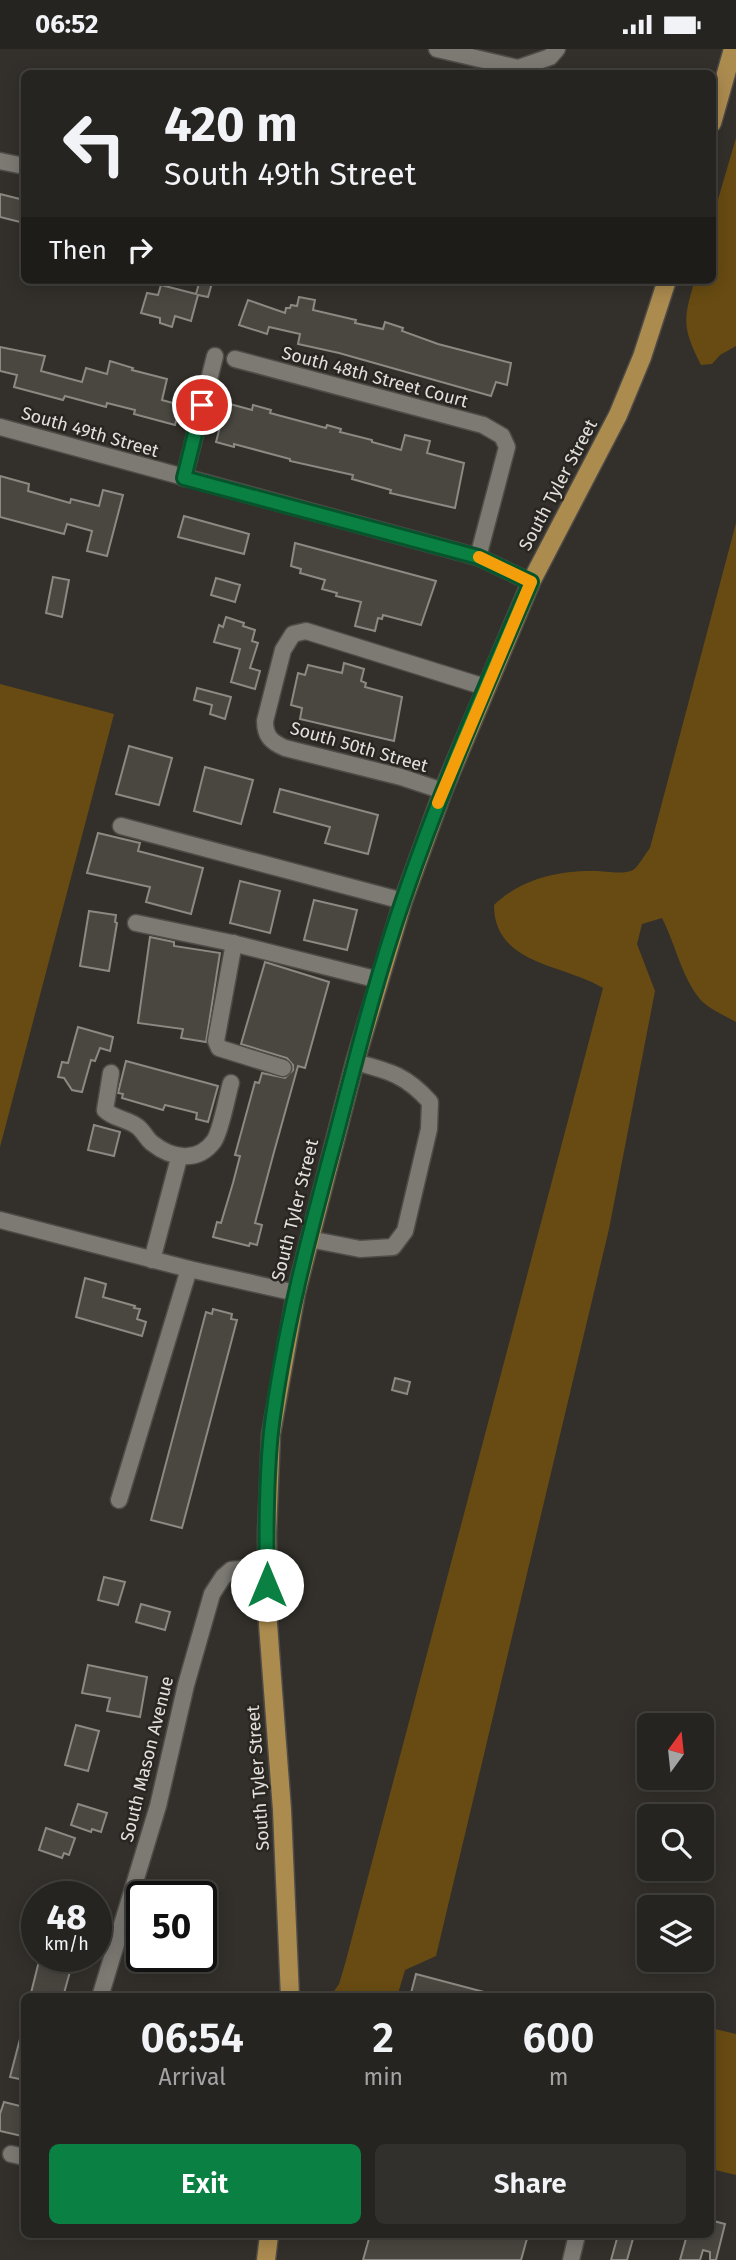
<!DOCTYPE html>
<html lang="en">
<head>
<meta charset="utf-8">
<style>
  body { margin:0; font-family:"Fira Sans",sans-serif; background:#32302d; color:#f1f3f6; height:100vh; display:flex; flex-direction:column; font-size:26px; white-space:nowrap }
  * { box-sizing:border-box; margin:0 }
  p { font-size:23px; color:#a4a4a5 }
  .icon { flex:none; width:38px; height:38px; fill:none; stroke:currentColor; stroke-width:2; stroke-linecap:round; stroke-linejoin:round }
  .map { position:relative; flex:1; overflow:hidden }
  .sheet { position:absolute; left:21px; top:1944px; width:693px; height:245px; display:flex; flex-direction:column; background:#262420; border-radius:10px; box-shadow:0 4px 18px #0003,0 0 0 2px #42413e }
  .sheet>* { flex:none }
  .guide { position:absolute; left:21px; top:21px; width:695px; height:214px; border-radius:10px; box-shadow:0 4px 18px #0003,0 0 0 2px #42413e; background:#262420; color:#f1f3f6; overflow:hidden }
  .needle { width:46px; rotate:15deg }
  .buttons { position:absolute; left:637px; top:1664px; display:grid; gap:14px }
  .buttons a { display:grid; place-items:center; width:77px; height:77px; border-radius:10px; background:#262420; box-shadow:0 4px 18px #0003,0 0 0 2px #42413e; font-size:35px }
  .speed { position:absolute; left:21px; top:1832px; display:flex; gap:14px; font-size:35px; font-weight:700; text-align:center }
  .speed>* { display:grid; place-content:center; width:91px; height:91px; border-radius:50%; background:#262420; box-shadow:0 4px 18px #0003,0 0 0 2px #42413e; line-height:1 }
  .speed small { font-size:18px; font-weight:400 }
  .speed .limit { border:4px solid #111; border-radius:10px; background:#fff; color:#111 }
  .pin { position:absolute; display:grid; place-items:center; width:60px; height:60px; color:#fff; margin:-30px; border:4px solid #fff; border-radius:50%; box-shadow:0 2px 7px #0007 }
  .me { position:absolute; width:77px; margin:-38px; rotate:0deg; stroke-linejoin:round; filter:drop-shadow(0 0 5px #0008) }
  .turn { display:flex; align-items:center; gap:24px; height:147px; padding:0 28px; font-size:32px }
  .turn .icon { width:91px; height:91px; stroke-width:2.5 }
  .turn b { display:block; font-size:49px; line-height:60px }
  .then { display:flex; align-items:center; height:66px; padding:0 28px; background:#0003; gap:14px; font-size:26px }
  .eta { display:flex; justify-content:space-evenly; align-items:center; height:119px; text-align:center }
  .eta b { font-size:42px; font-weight:600; line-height:49px }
  .cta { display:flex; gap:14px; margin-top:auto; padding:14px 28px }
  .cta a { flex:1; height:80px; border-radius:10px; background:#0b8043; color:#fff; font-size:28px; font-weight:600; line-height:80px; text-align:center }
  .cta a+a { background:#32302d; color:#f1f3f6 }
  .status { display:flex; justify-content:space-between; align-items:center; height:49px; padding:0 35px; background:#262420; direction:ltr }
  .status svg { height:19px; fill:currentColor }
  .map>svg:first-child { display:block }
  .green { fill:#684b12 }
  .building { fill:#4a4741; stroke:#8c8983; stroke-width:2 }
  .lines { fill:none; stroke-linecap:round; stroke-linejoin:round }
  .minor-casing { stroke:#4f4c48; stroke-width:19 }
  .major-casing { stroke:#4f4c48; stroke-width:21 }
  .minor { stroke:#7d7a74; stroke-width:16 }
  .major { stroke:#ac8b4f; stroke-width:18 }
  .route-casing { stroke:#07532c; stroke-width:18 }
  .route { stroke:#0b8043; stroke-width:12 }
  .slow { stroke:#f59e0b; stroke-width:12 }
  .labels { text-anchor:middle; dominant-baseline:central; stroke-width:5; stroke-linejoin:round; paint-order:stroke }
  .street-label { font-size:18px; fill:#e2e0dd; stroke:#292621 }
</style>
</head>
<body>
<div class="status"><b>06:52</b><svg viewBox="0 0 49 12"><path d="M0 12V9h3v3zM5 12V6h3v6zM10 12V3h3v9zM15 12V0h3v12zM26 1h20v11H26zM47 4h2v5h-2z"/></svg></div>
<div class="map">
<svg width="736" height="2211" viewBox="0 0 736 2211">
  <rect width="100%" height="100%" fill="#33302b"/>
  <!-- green -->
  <g class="green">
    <path d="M736,89V297L720,306L712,315L701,316C682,279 683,270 695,231H712V171Z"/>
    <path d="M736,474V973C724,966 708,960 699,949C681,926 675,894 662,869L642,875L637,895L655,942L609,1180L436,1907L405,1921L397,1948H330L339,1935L345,1915L603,939C564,915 494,916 494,856C521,830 559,821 595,822C605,822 623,826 633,821C639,817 645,805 650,799Z"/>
    <polygon points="0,635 114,665 0,1098"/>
    <polygon points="711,1979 736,1985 736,2126 711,2120"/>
  </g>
  <!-- building -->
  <g class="building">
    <polygon points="0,145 24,151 24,174 0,168"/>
    <polygon points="200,231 212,234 208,248 198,246 191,272 175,267 172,278 160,274 160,269 141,264 147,244 158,246 161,236 196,245"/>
    <polygon points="299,248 315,251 313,261 356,271 355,274 383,280 385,273 403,279 402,282 438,295 511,314 507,336 496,333 491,347 339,304 298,295 300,285 269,278 267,285 239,276 248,251 285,264 286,259 290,259 291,256 297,257"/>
    <polygon points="0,298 45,307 41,322 82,333 86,319 107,325 110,312 133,319 132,321 167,330 162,351 180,356 175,376 134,365 135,361 107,354 106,358 65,347 63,351 14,338 17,326 0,322"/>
    <polygon points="215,351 252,361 253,356 271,361 270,364 326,379 327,376 341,380 340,383 372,391 372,393 401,401 405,386 430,392 427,404 464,414 455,459 390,444 391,441 352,430 353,426 290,412 290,410 234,395 234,398 216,393 221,374 210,372"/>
    <polygon points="0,427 29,435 28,442 70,454 71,450 99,457 103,441 123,446 107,507 87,502 92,482 67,475 64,485 0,468"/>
    <polygon points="184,467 249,485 244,505 178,488"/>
    <polygon points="295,494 436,532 421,576 383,566 382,570 378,569 375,582 355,577 361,553 336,547 337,544 322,540 325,531 300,524 301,520 291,517"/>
    <polygon points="53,528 69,531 62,568 46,564"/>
    <polygon points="216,529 240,536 235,553 211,546"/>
    <polygon points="226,568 244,574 243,577 255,581 252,592 258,594 250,619 260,622 255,640 231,633 240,600 214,593 219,576 223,578"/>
    <polygon points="344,614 364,620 361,632 366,634 365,638 402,648 394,692 300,670 302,659 291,656 298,624 305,626 308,616 342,624"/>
    <polygon points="197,639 231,648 225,670 210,665 212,656 194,651"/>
    <polygon points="129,697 172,709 159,756 116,745"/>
    <polygon points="205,718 253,731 241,775 194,762"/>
    <polygon points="280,740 378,766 368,805 325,794 330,778 274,763"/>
    <polygon points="98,784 140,794 138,802 203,819 191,865 146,853 150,838 87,824"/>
    <polygon points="240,832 280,842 270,884 230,874"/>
    <polygon points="314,851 357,861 347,901 304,891"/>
    <polygon points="89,862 116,866 115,873 117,874 109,922 80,917"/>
    <polygon points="150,888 174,893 174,897 220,904 206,993 181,989 183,980 138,974"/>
    <polygon points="265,913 329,933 305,1019 298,1017 274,1103 255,1174 262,1176 257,1196 250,1194 249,1197 213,1188 217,1173 221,1174 233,1134 240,1107 235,1106 255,1033 259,1034 262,1024 285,1029 293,1021 293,1016 287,1009 241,995"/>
    <polygon points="78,978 113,988 110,1002 100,999 95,1012 91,1011 82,1043 72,1041 64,1029 58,1028 62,1013 68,1014"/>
    <polygon points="126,1012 218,1037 208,1073 196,1070 197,1064 165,1056 163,1061 122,1049 123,1045 118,1044"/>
    <polygon points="94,1076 120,1083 114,1107 88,1101"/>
    <polygon points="85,1229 106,1235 103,1248 135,1257 134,1259 140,1260 137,1270 146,1273 142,1287 76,1268"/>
    <polygon points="213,1260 232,1265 231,1270 237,1271 182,1479 151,1471 206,1263 212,1265"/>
    <polygon points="395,1329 410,1333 407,1345 392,1341"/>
    <polygon points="104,1528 125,1533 118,1556 98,1551"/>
    <polygon points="141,1555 170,1563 165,1581 136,1573"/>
    <polygon points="88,1616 147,1628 140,1668 107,1662 110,1649 82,1644"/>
    <polygon points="76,1676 99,1682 88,1722 65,1716"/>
    <polygon points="78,1755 107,1764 101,1783 92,1780 91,1783 71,1776"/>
    <polygon points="46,1779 75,1789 69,1806 64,1804 62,1809 39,1801"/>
    <polygon points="40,1908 74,1908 63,1948 30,1948"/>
    <polygon points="416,1925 484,1943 483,1948 410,1948"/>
    <polygon points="20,1990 24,1991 24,2031 10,2028"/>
    <polygon points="4,2053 24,2058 24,2076 22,2087 0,2082 0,2065"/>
    <polygon points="710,2171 725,2175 716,2211 710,2211 710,2203 703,2201 700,2211 680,2211 687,2186 710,2186"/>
    <polygon points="370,2186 528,2186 521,2211 363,2211"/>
    <polygon points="618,2186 634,2186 627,2211 611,2211"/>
  </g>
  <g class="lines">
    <!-- minor casing -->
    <g class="minor-casing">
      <g id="minor">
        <polyline points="437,0 518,19 550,8 557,0"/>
        <polyline points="0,112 24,117"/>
        <polyline points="235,310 483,376 502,387 507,398 478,508"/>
        <polyline points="0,378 478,508 531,533"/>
        <polyline points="184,429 215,307"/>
        <path d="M443,742L401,728L285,699C271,693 265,687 265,672L283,601L293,585L306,582L485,638"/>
        <polyline points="121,777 403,852"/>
        <polyline points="136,874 232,894 379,931"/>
        <polyline points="234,894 216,992 219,999 283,1019"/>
        <path d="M111,1024L105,1061C114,1070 128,1070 138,1078C144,1083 147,1090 152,1094C172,1110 198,1114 214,1092C221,1082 227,1047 231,1034"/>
        <polyline points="0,1171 189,1220 296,1244"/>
        <path d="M309,1190L360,1200L393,1198L405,1182L429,1080L430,1053C406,1026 389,1022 355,1013"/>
        <polyline points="152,1211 179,1109"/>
        <polyline points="119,1451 189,1220"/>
        <polyline points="100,1948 158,1757 186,1636 212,1545 223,1528 231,1521 267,1517"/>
        <polyline points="11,2105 24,2108"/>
        <polyline points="571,2211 577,2186"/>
      </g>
    </g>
    <!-- major casing -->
    <g class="major-casing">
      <g id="major">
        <polyline points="712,74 733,0"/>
        <polyline points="290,1948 282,1761 268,1575 267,1484 271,1385 296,1244 355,1013 403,852 443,742 531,533 618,366 642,308 667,231"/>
        <polyline points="266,2211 269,2186"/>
      </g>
    </g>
    <!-- minor -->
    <use href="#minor" class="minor"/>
    <!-- major -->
    <use href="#major" class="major"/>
  </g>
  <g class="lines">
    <!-- route casing -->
    <g class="route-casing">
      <path id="route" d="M202,356L184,429L478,508L531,533C485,638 440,743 403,851C376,929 356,1010 335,1090C309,1186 283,1284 271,1383C266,1434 266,1486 267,1536"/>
    </g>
    <!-- route -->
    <use href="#route" class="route"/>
    <!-- slow -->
    <polyline class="slow" points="438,754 531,533 479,508"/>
  </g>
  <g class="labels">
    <!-- street labels -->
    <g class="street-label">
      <text transform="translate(375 328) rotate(15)">South 48th Street Court</text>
      <text transform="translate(90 383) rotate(16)">South 49th Street</text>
      <text transform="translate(558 436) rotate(-62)">South Tyler Street</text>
      <text transform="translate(359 698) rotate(16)">South 50th Street</text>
      <text transform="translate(295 1161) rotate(-76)">South Tyler Street</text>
      <text transform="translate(147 1710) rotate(-76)">South Mason Avenue</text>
      <text transform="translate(258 1729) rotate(-94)">South Tyler Street</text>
    </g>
  </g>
</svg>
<div class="buttons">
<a><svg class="needle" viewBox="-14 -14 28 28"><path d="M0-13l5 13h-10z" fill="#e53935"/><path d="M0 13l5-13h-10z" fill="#a4a4a5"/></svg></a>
<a><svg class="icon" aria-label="search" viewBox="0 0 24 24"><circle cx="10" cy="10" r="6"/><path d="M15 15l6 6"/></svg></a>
<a><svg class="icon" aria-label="layers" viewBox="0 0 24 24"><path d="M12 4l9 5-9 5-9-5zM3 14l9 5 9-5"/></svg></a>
</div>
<div class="speed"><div>48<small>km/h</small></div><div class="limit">50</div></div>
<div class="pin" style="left:202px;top:356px;background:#d93025"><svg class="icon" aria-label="arrive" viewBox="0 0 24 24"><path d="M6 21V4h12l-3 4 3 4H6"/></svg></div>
<svg class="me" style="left:267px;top:1536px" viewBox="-20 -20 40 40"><circle r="19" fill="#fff"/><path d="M0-13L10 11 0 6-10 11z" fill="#0b8043"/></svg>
<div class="guide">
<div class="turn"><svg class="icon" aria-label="left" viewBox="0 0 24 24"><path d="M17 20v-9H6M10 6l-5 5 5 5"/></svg><div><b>420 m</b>South 49th Street</div></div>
<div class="then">Then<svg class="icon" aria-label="right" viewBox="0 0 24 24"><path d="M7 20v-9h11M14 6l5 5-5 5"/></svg></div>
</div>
<section class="sheet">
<div class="eta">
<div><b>06:54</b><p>Arrival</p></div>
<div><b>2</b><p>min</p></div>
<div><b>600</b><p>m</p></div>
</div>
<div class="cta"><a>Exit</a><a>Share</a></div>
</section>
</div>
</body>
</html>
